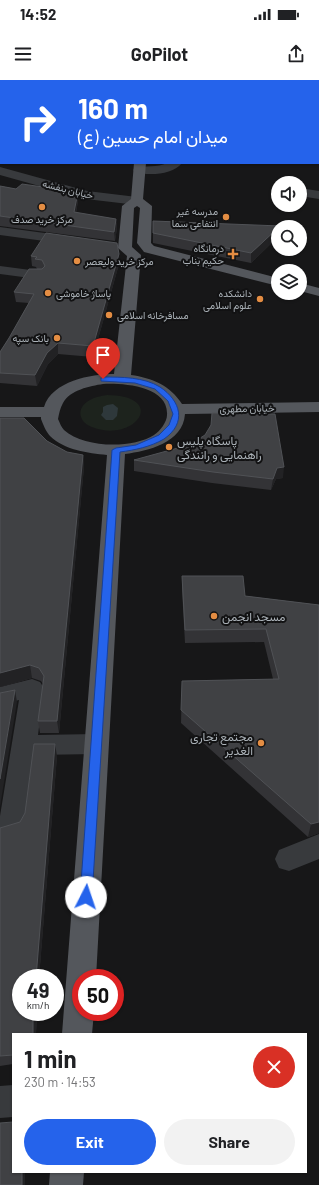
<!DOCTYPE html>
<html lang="en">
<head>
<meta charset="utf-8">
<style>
  body { margin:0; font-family:Barlow,Vazirmatn,sans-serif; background:#f2f2f2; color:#202124; height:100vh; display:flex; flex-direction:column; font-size:15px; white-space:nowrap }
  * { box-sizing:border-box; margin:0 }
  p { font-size:13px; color:#757577 }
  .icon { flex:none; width:22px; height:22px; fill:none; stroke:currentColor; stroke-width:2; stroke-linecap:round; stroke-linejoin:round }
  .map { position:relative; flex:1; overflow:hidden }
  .side { position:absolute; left:12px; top:953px; width:295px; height:140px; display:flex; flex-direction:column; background:#fff; border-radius:0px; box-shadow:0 1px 3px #0004 }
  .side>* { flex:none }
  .hud { position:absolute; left:0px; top:0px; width:319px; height:84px; box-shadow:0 1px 3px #0004; background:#2563eb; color:#fff; overflow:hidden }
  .buttons { position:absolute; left:271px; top:96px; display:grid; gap:8px }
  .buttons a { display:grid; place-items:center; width:36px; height:36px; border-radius:50%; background:#fff; box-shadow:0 1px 3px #0004; font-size:20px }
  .speed { position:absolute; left:12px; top:889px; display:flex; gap:8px; font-size:20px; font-weight:700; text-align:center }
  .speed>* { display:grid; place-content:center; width:52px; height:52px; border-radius:50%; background:#fff; box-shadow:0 1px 3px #0004; line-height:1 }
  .speed small { font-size:10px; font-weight:400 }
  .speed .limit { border:6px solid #d22; background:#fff; color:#111 }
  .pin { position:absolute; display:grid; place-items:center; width:34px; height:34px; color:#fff; margin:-41px -17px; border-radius:50% 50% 50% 0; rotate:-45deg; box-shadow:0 0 4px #0007 }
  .pin .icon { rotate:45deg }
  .me { position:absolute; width:44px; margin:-22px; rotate:4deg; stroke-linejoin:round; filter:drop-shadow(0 0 3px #0008) }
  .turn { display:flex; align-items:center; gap:14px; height:84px; padding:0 12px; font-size:18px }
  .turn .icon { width:52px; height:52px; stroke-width:2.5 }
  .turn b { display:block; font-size:28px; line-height:34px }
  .round { display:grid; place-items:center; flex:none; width:42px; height:42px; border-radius:21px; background:#f2f2f2 }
  .summary { display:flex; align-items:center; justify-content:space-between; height:68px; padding:0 12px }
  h1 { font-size:24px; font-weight:700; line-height:30px }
  .action { display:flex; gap:8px; margin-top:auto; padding:8px 12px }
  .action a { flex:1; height:46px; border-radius:24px; background:#2563eb; color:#fff; font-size:16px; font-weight:700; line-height:46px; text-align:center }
  .action a+a { background:#f2f2f2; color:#202124 }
  .status { display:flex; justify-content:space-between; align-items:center; height:28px; padding:0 20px; background:#fff; direction:ltr }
  .status svg { height:11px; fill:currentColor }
  header { display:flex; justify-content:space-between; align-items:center; height:52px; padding:0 12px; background:#fff; font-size:18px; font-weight:700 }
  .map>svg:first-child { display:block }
  .green { fill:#1d231d }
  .water { fill:#2e383b }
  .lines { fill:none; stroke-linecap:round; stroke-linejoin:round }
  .minor { fill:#383a3d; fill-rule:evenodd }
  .major { fill:#54575c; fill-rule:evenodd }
  .wall { fill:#333336 }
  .shaded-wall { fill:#222224 }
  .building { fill:#404144; stroke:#505256 }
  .route { fill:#2563eb; stroke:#184099 }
  .poi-dot { fill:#e48d43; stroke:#121213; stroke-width:1.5 }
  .labels { text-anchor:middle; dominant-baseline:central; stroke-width:4; stroke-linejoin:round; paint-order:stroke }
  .far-street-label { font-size:10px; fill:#aab1b7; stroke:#121213 }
  .far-poi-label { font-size:10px; fill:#aab1b7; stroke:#121213; text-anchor:end }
  .poi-label { font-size:12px; fill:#aab1b7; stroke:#121213; text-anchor:start }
</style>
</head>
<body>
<div class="status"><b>14:52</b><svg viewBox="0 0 49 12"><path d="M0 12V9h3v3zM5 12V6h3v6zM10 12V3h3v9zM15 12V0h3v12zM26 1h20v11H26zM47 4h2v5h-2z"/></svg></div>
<header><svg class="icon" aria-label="menu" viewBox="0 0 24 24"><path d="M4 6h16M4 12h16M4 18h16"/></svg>GoPilot<svg class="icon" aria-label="share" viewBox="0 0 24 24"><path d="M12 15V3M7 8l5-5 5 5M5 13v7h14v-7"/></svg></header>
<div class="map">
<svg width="319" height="1105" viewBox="0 0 319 1105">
  <rect width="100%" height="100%" fill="#171718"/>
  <!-- green -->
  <path class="green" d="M107,315C169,316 135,364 92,347C78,342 76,327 90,320C95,317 101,316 107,315Z"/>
  <!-- water -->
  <polygon class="water" points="113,324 118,328 117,336 113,340 106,340 101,335 103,332 103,327 107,325"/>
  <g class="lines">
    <!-- minor -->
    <g class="minor">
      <rect x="318" y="3" width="1" height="6"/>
      <rect x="0" y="50" width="1" height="6"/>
      <path d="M167,83H182C173,95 148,96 135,92L133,90L135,88C145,85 157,88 167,83Z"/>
      <polygon points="0,87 87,111 137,117 141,118 143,121 141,124 137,125 86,119 0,95"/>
      <polygon points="300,108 319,111 319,119 300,116"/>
      <polygon points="0,147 74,157 79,158 81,161 79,164 74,165 0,155"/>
      <polygon points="0,186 38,191 43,192 45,195 43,198 38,199 0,194"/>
      <polygon points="32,599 40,602 44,608 38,655 96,654 105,657 108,664 105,671 96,674 35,675 26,744 22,752 0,760 0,736 19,620 0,625 0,607"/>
      <polygon points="319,754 319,779 289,791 279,788 275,779 279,770"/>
      <polygon points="13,1005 13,1037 0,1038 0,1006"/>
    </g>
    <!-- major -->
    <g class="major">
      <rect x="139" y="0" width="10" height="1"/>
      <path d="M134,83H146L143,119L152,126L151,163L154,166L278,198V206L144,172L137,163L140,128L137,126L134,128L132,167L141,175L131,295C152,298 170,305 182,324L319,322V332L185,334C183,363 148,371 125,374L96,898H81V932H94L92,954H62L107,375C88,373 64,370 50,356C46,352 43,344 41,339V337H0V327H44C52,301 91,294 114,294L127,176L118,168L122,126L131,119ZM103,304C123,303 169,306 167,335C167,342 160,351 154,355C132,369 84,368 64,350C61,347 60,343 58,339C59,334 60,328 63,323C70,310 90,306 103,304Z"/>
      <polygon points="300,203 319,208 319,216 300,211"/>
      <polygon points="50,1092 84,1092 83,1105 49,1105"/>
    </g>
  </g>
  <!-- wall -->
  <g class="wall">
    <polygon points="0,0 23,0 23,1 1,1 1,15 0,15"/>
    <polygon points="0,106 16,109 78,112 78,121 76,133 116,139 117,148 115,161 0,146"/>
    <polygon points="153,141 278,147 278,157 251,183 153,163"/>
    <polygon points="119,174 119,184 93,277 58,274 48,284 37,306 0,303 0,272 9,258 29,223 16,222 14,212 37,189 36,187 32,186 31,176"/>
    <polygon points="47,361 67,372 83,375 84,387 59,653 40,653 38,641 43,604 41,601 32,598 0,607"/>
    <polygon points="134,380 283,398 276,399 271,410 212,403 134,391"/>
    <polygon points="182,496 245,516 319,525 319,753 308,757 181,643 182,601 273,599 264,562 185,563 182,510"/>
    <polygon points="57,676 39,898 21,898 21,932 37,932 36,954 13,954 13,984 0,986 0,748 20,742"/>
  </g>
  <!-- shaded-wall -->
  <g class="shaded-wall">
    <rect x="16" y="0" width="7" height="1"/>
    <polygon points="78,112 78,121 74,142 74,132"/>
    <polygon points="116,139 117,148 115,161 114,152"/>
    <polygon points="278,148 278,157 251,183 251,173"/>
    <polygon points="119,174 119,184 93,277 93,266"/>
    <polygon points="58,263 58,274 48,284 37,306 35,295 47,273"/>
    <polygon points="83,375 84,387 59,653 57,641"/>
    <polygon points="284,387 283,398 276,399 271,410 273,399 277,388"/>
    <polygon points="30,585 32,598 0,607 0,593"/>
    <polygon points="15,610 17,622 0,727 0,699"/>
    <polygon points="55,664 57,676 39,898 36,898"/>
    <polygon points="319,742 319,753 308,757 311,744"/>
    <polygon points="33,932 37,932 36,954 33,954"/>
    <rect x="22" y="1092" width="3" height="13"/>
  </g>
  <!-- building -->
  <g class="building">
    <polygon points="0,0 16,0 16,1 1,1 1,6 0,6"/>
    <polygon points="22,104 78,112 74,132 116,139 114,152 0,136 0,106 16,109"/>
    <polygon points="153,141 280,146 278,147 278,148 251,173 153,153"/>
    <polygon points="46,153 117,163 119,174 93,266 58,263 47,273 35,295 0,293 0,272 9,258 34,214 14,212 29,189 42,189 45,186 42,180 35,179 37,177 31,176"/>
    <polygon points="212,333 275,334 284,387 277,388 273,399 213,392 134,380 185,366 197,360 205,355 211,345"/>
    <polygon points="0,338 24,338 47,361 67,372 83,375 57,641 38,641 44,596 39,588 30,585 0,593"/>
    <polygon points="182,496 243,496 245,516 319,525 319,742 311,744 181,630 182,601 279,599 266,549 185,550"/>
    <polygon points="15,610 0,699 0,613"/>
    <polygon points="34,664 55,664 36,898 21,898 21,932 33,932 33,954 13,954 13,975 0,976 0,748 20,742 25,733"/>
    <polygon points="13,1042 13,1092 22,1092 22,1105 0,1105 0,1043"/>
  </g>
  <!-- route -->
  <path class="route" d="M103,297C121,297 144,297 160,307C181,321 187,343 164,359C150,367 135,370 120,372L92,817L90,821L86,822L82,821L80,817L112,370L116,368L136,365L159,355L169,345L173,334L168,321L155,309L135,303L101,301V298Z"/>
  <!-- markers -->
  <g class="poi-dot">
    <circle cx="42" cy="127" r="4"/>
    <circle cx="226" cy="137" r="4"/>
    <path d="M231 168h4v4h4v4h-4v4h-4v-4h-4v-4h4z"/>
    <circle cx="77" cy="181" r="4"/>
    <circle cx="48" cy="213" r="4"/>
    <circle cx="260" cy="219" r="4"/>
    <circle cx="109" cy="235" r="4"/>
    <circle cx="57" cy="258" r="4"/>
    <circle cx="169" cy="367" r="4"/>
    <circle cx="214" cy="536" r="4"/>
    <circle cx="261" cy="663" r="4"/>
  </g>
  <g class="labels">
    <!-- far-street labels -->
    <g class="far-street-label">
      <text transform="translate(68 109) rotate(14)">خیابان بنفشه</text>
      <text transform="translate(247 328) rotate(-1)">خیابان مطهری</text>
    </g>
    <!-- far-poi labels -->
    <g class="far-poi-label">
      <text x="218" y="131">مدرسه غیر<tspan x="218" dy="12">انتفاعی سما</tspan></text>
      <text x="42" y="139" text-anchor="middle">مرکز خرید صدف</text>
      <text x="224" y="168">درمانگاه<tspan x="224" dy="12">حکیم بناب</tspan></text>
      <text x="85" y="181" text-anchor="start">مرکز خرید ولیعصر</text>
      <text x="56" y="213" text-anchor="start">پاساژ خاموشی</text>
      <text x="252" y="213">دانشکده<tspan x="252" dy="12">علوم اسلامی</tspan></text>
      <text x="117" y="235" text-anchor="start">مسافرخانه اسلامی</text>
      <text x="49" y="258">بانک سپه</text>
    </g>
    <!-- poi labels -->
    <g class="poi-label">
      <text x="177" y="360">پاسگاه پلیس<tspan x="177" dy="14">راهنمایی و رانندگی</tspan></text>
      <text x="222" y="536">مسجد انجمن</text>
      <text x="253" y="656" text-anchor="end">مجتمع تجاری<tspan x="253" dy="14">الغدیر</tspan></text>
    </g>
  </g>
</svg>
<div class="buttons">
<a><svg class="icon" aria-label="sound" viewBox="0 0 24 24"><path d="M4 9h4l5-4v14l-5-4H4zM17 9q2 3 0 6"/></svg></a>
<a><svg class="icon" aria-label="search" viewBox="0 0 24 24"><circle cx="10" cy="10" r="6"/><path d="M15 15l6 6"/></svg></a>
<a><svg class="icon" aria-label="layers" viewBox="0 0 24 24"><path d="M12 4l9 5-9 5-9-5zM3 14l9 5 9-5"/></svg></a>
</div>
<div class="speed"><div>49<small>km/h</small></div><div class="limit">50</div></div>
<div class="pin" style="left:103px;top:299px;background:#d93025"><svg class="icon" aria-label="arrive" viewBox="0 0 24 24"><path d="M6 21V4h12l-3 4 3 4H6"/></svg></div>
<svg class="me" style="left:86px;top:817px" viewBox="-20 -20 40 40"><circle r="19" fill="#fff"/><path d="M0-13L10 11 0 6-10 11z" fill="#2563eb"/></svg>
<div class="hud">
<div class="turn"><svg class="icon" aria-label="right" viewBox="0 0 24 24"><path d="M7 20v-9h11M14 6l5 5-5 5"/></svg><div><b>160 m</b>میدان امام حسین (ع)</div></div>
</div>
<section class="side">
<div class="summary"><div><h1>1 min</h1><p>230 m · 14:53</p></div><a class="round" style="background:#d93025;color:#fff"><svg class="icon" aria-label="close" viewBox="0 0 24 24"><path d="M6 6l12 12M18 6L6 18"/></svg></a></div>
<div class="action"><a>Exit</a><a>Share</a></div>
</section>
</div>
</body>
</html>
